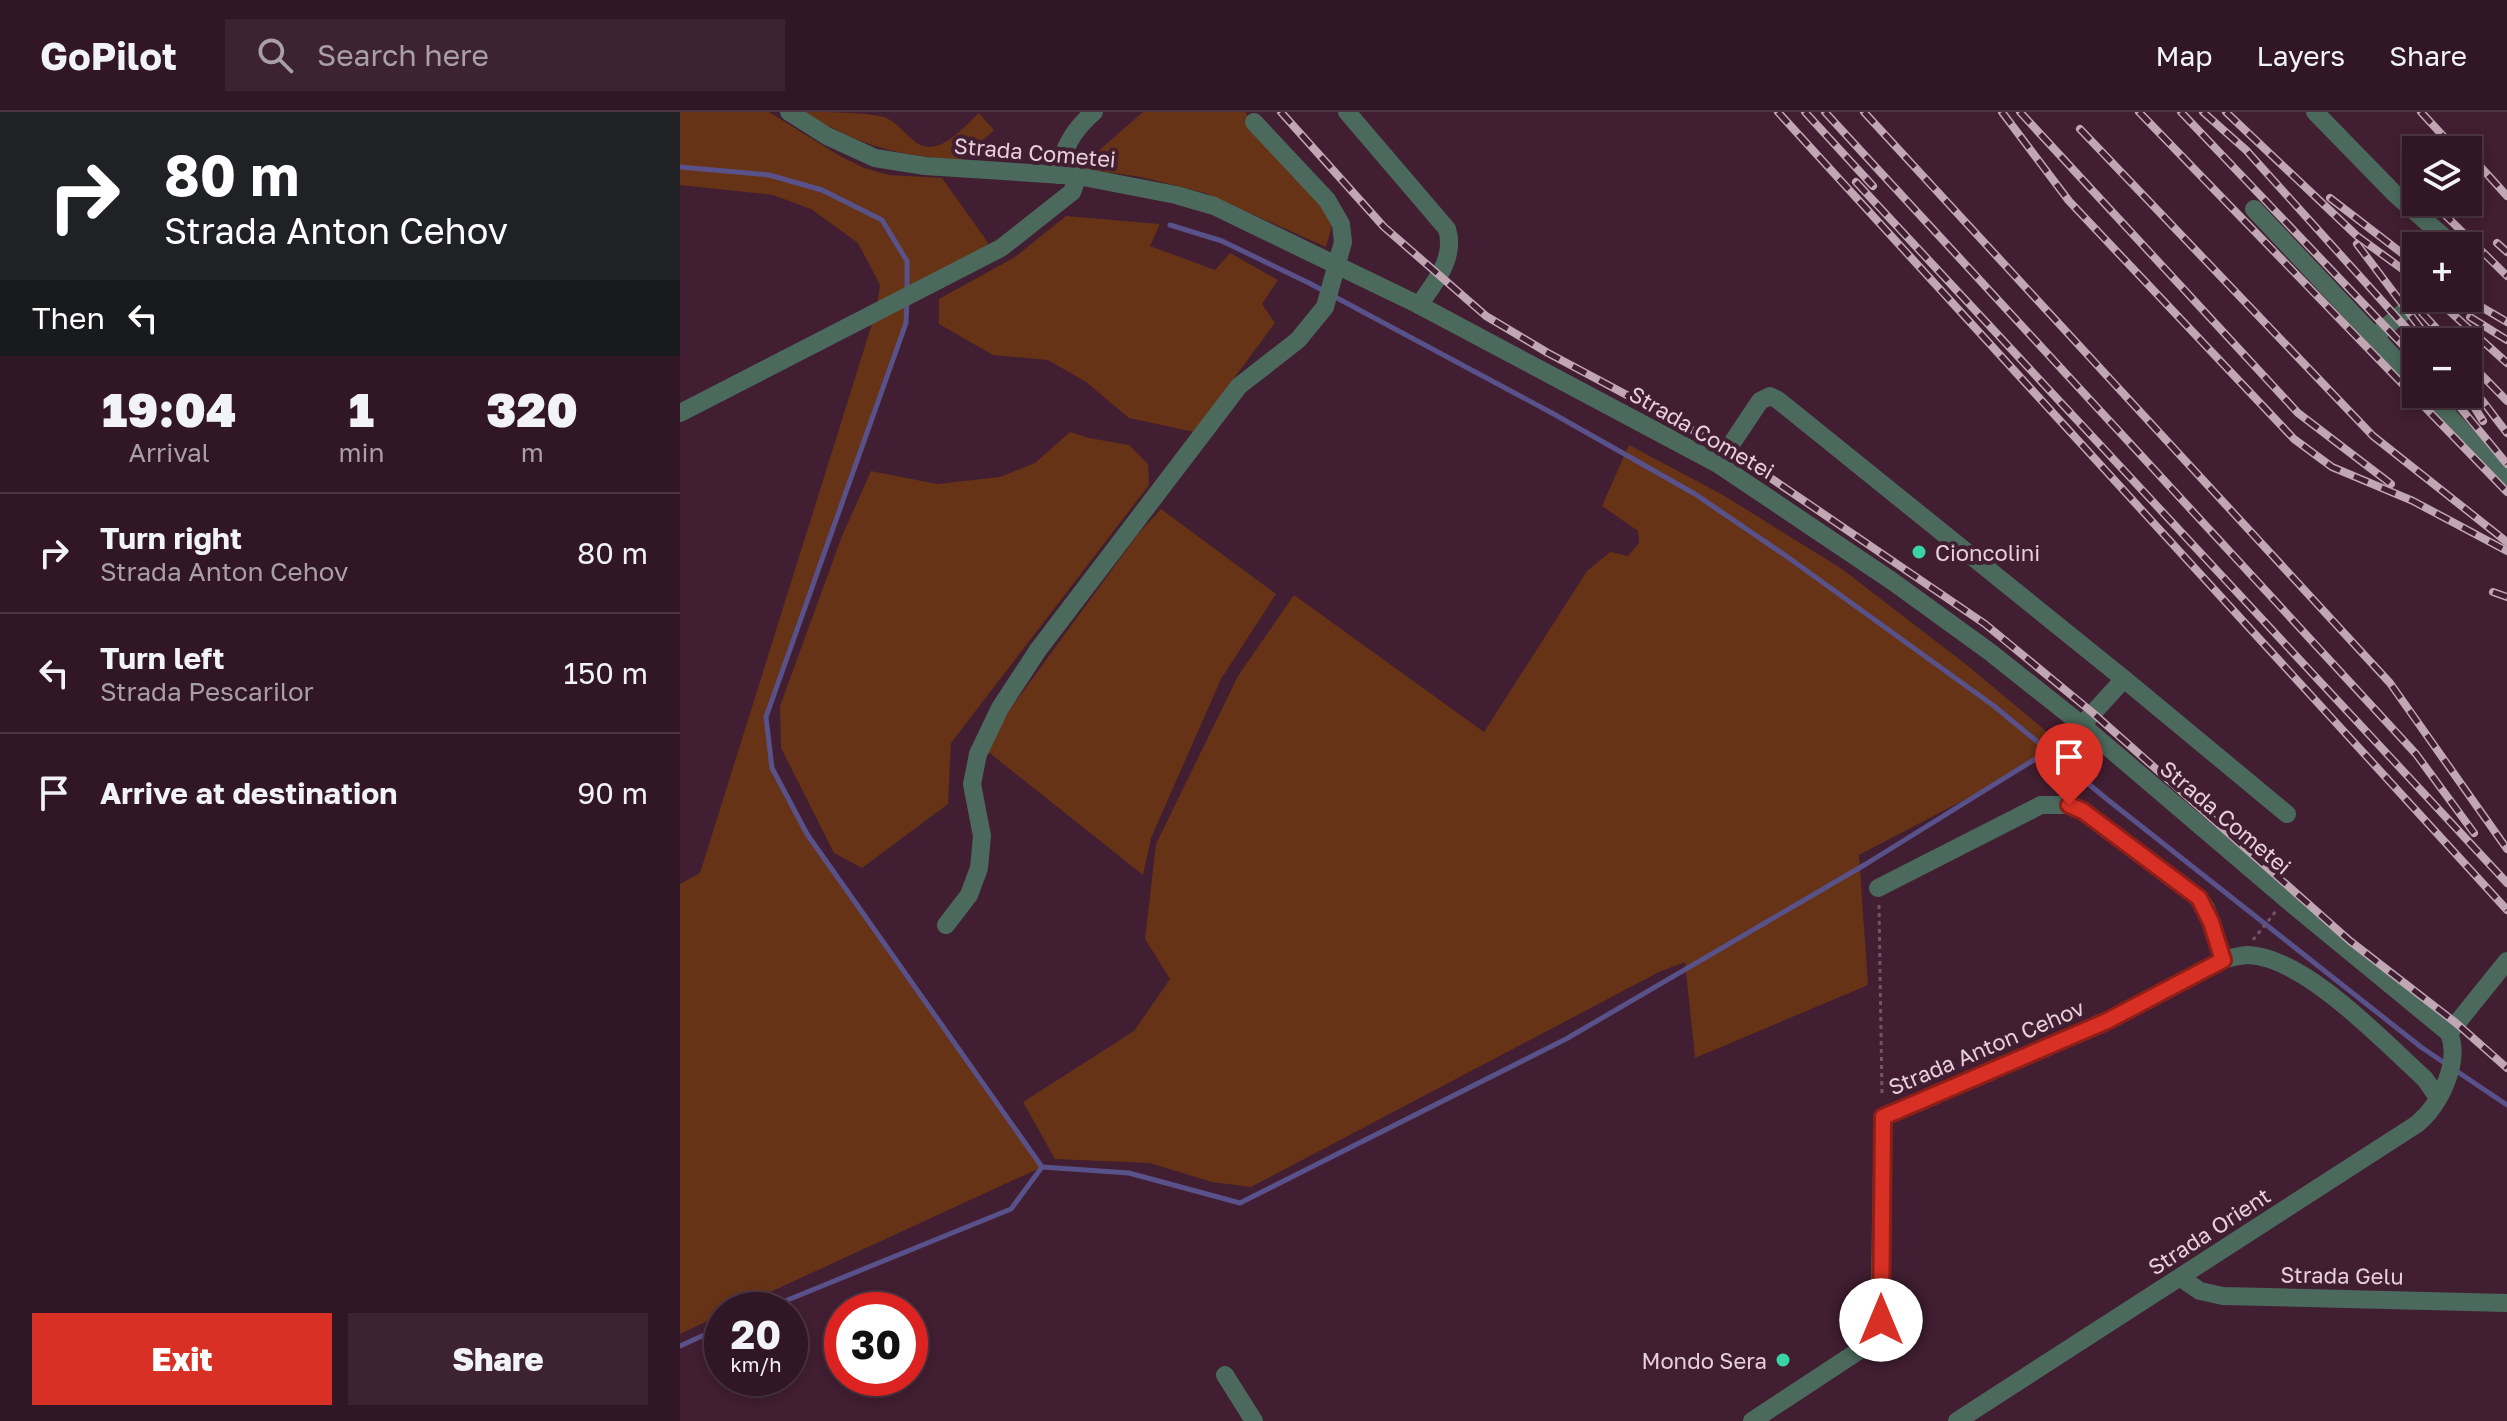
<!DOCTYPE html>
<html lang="en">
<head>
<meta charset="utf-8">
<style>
  body { margin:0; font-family:"Golos Text",sans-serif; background:#3d2332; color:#f1f3f6; height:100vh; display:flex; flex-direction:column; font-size:30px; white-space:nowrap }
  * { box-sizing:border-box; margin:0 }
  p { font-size:26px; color:#a89fa7 }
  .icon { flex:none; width:44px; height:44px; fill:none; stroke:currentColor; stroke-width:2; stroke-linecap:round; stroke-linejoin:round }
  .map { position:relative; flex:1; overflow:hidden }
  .side { display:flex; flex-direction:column; background:#311625; width:680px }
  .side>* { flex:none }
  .guide { background:#202124; color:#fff; overflow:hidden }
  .tools { position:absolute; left:1722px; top:24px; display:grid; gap:16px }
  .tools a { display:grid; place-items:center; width:80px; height:80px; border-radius:0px; background:#311625; box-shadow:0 4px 12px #0003,0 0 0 2px #4c3542; font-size:40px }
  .speed { position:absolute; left:24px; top:1180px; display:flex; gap:16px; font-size:40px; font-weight:700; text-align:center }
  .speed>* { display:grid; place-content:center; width:104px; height:104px; border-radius:50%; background:#311625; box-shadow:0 4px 12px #0003,0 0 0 2px #4c3542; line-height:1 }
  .speed small { font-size:20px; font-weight:400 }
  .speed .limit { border:12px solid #d22; background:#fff; color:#111 }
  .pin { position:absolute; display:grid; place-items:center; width:68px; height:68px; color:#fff; margin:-82px -34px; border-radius:50% 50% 50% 0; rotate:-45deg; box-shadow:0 0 8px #0007 }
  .pin .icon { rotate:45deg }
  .me { position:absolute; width:88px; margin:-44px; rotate:0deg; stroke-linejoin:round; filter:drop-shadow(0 0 6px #0008) }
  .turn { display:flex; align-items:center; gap:28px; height:168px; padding:0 32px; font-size:36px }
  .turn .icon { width:104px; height:104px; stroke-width:2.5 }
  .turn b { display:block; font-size:56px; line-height:68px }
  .then { display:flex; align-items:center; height:76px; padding:0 32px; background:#0003; gap:16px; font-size:30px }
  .eta { display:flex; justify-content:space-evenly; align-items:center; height:136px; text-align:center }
  .eta b { font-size:48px; font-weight:800; line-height:56px }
  .button { display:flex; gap:16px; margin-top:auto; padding:16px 32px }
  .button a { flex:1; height:92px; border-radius:0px; background:#d93025; color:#fff; font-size:32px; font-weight:800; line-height:92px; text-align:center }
  .button a+a { background:#3d2332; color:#f1f3f6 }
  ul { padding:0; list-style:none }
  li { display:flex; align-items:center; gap:24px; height:120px; padding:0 32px; border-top:2px solid #4c3542 }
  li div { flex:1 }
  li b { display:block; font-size:30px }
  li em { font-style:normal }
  header { display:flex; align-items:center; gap:48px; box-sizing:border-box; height:112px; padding:0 40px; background:#311625; border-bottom:2px solid #4c3542 }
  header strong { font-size:38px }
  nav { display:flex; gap:44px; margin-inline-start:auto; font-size:28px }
  .search { width:560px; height:72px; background:#3d2332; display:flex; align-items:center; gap:20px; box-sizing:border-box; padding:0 28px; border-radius:0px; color:#a89fa7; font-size:30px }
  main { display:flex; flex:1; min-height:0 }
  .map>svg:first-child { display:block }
  .green { fill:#663316 }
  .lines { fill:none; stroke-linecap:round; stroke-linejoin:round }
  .stream { stroke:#58518a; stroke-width:5 }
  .path { stroke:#735464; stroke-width:3; stroke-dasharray:4 4; stroke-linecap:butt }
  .minor { stroke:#4b6a5d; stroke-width:18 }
  .rail-casing { stroke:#c1a7b3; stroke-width:8 }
  .rail { stroke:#411e31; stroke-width:5; stroke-dasharray:15; stroke-linecap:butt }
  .route-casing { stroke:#8d1f18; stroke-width:20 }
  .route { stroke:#d93025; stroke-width:14 }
  .poi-dot { fill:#38d4a6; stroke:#411e31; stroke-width:3 }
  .labels { text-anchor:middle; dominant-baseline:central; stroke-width:8; stroke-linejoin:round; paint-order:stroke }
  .street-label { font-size:22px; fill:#e7d0da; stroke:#411e31 }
  .poi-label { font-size:22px; fill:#e7d0da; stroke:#411e31; text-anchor:start }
</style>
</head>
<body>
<header>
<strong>GoPilot</strong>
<div class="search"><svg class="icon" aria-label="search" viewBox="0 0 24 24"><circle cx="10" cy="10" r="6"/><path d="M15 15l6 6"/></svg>Search here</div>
<nav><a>Map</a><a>Layers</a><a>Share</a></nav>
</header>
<main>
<section class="side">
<div class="guide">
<div class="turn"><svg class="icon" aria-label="right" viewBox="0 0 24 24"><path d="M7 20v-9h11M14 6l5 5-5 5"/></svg><div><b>80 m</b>Strada Anton Cehov</div></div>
<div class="then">Then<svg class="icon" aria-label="left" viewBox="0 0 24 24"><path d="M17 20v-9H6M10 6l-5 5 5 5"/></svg></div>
</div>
<div class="eta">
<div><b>19:04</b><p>Arrival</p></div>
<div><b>1</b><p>min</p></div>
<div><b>320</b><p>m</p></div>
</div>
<ul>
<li><svg class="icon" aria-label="right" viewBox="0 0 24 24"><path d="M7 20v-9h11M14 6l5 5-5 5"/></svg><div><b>Turn right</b><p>Strada Anton Cehov</p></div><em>80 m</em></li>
<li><svg class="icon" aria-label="left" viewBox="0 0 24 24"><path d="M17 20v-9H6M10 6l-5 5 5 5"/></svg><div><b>Turn left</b><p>Strada Pescarilor</p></div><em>150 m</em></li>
<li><svg class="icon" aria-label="arrive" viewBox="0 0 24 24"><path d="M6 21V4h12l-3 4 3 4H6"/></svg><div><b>Arrive at destination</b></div><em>90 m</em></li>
</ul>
<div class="button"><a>Exit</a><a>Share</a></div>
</section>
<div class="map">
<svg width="1827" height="1309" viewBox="0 0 1827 1309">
  <rect width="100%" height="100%" fill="#411e31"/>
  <!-- green -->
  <g class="green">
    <polygon points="0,0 89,0 160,44 184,56 209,63 262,66 309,132 229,184 226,211 86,606 92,656 127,722 362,1055 51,1198 42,1198 42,1202 0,1222 0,772 20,761 196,199 200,173 178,131 131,97 93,83 0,73"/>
    <path d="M124,0C150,0 179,0 204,5C216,10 224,20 233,28C257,49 282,16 299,1L314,18L281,48C215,43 182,35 124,0Z"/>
    <polygon points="463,0 566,0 573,21 644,91 653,110 646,135 525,81 461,65 399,56"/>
    <polygon points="386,104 480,112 470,134 535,158 550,141 598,168 582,192 595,211 514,320 449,306 406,270 368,248 313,243 259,212 259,187 335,145"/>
    <polygon points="390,320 409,326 449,333 468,352 469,373 271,631 268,692 182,756 154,741 101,636 100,594 162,424 191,359 257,372 320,365 355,351"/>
    <polygon points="949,333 1043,383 1162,457 1288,554 1385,635 1179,743 1188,873 1015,946 1005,850 979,860 571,1075 532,1070 470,1051 375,1047 343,990 454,919 490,867 465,827 476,732 558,564 614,483 804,620 907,459 930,440 948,444 959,431 958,419 922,394"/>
    <polygon points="481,397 596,482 541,567 471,726 463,763 307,639 328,600 458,422"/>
  </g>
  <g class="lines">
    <!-- stream -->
    <g class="stream">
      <polyline points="0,55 89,63 142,78 202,108 227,149 227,178"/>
      <polyline points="490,113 542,129 629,171 872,301 1015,382 1109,446 1314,594 1428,688 1741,935 1766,952"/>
      <polyline points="1775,958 1827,993"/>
      <polyline points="362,1055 449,1061 560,1091 886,927 1186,752 1368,639"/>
      <polyline points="83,1198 331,1097 362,1055 127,722 92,656 86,605 226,211 227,188"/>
      <polyline points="0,1234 42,1215"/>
    </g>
    <!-- path -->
    <g class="path">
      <polyline points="1199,793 1202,985"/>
      <polyline points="1573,828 1596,799"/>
    </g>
    <!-- minor -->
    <g class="minor">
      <path d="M109,0L147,24L195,46L245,54L398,64L496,83L534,94L739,193L1038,352L1212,469L1310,540L1402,613L1606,787L1769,921C1781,950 1760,993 1737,1012L1277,1309"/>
      <path d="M667,0L767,117C776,146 755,170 739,193"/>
      <polyline points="1635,0 1715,82 1765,126 1770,134"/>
      <path d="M378,63C383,36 393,18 414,0"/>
      <polyline points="1574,97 1736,269"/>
      <polyline points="1694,225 1740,186"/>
      <polyline points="1748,282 1827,367"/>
      <polyline points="0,301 321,136 392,80 398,64"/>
      <polyline points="1038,352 1080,289 1090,284 1098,288 1444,567"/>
      <polyline points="1402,613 1444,567 1607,702"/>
      <path d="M1198,776L1361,693H1389L1403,699L1519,786L1526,796L1543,848C1551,846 1560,843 1568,843C1625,845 1703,929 1745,967L1758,986"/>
      <polyline points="266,813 289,783 299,756 302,724 292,672 298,642 320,596 358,538 559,274 618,228 645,195 663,130 661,112 647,88 574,10"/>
      <polyline points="1769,921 1827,849"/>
      <polyline points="1501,1166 1520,1179 1543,1184 1827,1191"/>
      <polyline points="545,1263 574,1309"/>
      <polyline points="1072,1309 1186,1234 1199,1218 1203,1005 1427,909 1543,848"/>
    </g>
    <!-- rail casing -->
    <g class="rail-casing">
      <g id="rail">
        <polyline points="601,0 704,115 806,204 868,241 1048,337 1305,512 1413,601 1670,829 1776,911 1827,956"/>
        <polyline points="1098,0 1827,798"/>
        <polyline points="1125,0 1193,74"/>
        <polyline points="1145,0 1736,642 1794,721"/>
        <polyline points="1184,0 1710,571 1827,737"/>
        <polyline points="1322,0 1389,89 1614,327 1652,355 1733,389 1827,439"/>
        <polyline points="1340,0 1618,301 1711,372"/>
        <polyline points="1459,0 1827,380"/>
        <polyline points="1501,0 1736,247"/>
        <polyline points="1523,0 1566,38 1739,230"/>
        <polyline points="1546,0 1677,124 1736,167"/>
        <polyline points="1741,0 1776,38"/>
        <polyline points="1400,17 1693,324 1827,430"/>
        <polyline points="1788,41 1827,84"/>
        <polyline points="1176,70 1827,771"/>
        <polyline points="1650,86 1736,152"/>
        <polyline points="1761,99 1827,164"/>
        <polyline points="1817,131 1827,140"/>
        <polyline points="1677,132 1751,230"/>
        <polyline points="1755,186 1827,251"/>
        <polyline points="1786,186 1827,210"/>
        <polyline points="1742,201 1769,230"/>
        <polyline points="1790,205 1827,228"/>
        <polyline points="1788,249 1827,289"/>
        <polyline points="1788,270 1827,321"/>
        <polyline points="1769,282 1827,352"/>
        <polyline points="1786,282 1803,309"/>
        <polyline points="1813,480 1827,485"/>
      </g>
    </g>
    <!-- rail -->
    <use href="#rail" class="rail"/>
  </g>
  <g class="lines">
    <!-- route casing -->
    <g class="route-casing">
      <polyline id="route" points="1201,1208 1203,1005 1427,909 1543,848 1531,810 1519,786 1403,699 1389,693"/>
    </g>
    <!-- route -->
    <use href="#route" class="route"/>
  </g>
  <!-- markers -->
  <g class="poi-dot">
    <circle cx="1239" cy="440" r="8"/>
    <circle cx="1103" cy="1248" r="8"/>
  </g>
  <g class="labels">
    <!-- street labels -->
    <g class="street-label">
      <text transform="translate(355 40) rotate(5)">Strada Cometei</text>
      <text transform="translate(1022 320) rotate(30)">Strada Cometei</text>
      <text transform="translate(1546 705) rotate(40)">Strada Cometei</text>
      <text transform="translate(1306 935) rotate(-23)">Strada Anton Cehov</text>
      <text transform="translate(1529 1119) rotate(-33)">Strada Orient</text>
      <text transform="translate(1662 1163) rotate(1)">Strada Gelu</text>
    </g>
    <!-- poi labels -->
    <g class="poi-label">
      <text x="1255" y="440">Cioncolini</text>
      <text x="1087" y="1248" text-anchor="end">Mondo Sera</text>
    </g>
  </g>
</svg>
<div class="tools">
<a><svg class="icon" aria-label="layers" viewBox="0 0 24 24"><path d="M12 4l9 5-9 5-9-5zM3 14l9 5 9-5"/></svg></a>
<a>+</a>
<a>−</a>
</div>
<div class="speed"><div>20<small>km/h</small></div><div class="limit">30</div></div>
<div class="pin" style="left:1389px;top:693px;background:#d93025"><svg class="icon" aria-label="arrive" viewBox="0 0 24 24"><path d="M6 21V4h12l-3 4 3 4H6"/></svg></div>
<svg class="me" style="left:1201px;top:1208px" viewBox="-20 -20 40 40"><circle r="19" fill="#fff"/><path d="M0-13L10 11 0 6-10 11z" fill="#d93025"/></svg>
</div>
</main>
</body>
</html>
